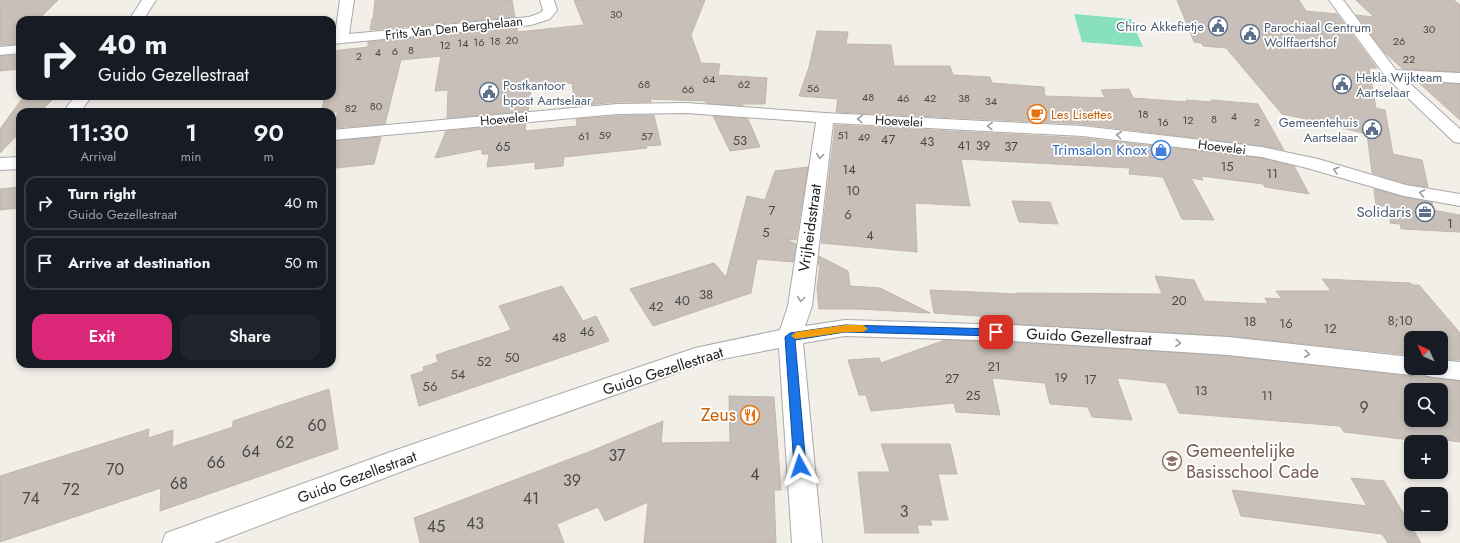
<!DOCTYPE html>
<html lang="en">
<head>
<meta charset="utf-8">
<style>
  body { margin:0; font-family:Jost,sans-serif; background:#20242c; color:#f1f3f6; height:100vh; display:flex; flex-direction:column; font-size:15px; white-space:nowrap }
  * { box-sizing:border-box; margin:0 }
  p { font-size:13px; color:#9ea1a6 }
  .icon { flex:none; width:22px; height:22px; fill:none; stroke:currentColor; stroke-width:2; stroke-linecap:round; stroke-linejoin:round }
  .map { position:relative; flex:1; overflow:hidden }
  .drawer { position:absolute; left:16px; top:108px; width:320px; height:260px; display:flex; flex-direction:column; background:#171b24; border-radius:12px; box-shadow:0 2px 6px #0003 }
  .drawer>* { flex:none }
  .hud { position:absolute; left:16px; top:16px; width:320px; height:84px; border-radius:12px; box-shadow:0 2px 6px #0003; background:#171b24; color:#f1f3f6; overflow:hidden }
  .needle { width:26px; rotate:314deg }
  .tools { position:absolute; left:1404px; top:331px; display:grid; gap:8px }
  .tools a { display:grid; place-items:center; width:44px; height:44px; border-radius:8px; background:#171b24; box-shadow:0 2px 6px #0003; font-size:20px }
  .pin { position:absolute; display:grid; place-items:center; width:34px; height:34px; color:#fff; margin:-17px; border-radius:8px; box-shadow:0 2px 6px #0006 }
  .me { position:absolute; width:44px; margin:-22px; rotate:355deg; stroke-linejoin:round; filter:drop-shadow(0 0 3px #0008) }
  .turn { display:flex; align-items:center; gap:14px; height:84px; padding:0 16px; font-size:18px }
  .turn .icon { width:52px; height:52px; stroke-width:2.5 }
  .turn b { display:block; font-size:28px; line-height:34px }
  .eta { display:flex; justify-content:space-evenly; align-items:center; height:68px; text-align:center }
  .eta b { font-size:24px; font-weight:600; line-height:28px }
  .button { display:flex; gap:8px; margin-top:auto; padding:8px 16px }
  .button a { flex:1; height:46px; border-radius:12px; background:#db2777; color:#fff; font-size:16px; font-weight:600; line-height:46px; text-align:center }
  .button a+a { background:#20242c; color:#f1f3f6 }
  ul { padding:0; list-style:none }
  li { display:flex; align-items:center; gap:12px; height:54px; margin:0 8px 6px; padding:0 8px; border:2px solid #363941; border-radius:12px }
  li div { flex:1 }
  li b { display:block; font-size:15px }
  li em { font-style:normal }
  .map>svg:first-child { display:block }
  .pitch { fill:#88e0be }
  .building { fill:#c7bfb8; stroke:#c4b6ab; fill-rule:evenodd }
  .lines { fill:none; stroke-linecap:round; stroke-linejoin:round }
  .minor-casing { stroke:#a9a9a9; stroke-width:2 }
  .minor { fill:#fff; fill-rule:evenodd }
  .oneway { stroke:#9c9c9c }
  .route { fill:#1a73e8; stroke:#114b97 }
  .slow { fill:#f59e0b }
  .labels { text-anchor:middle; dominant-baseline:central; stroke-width:3.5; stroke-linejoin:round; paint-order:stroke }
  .far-number-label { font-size:11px; fill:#4b4948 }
  .far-service-label { font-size:13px; fill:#4e5e75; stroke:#fff; text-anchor:start }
  .far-street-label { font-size:13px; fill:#222; stroke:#fff }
  .far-food-label { font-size:13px; fill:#c56008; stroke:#fff; text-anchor:start }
  .number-label { font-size:13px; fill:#4b4948 }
  .shop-label { font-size:15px; fill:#366cbe; stroke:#fff; text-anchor:end }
  .service-label { font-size:15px; fill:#4e5e75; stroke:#fff; text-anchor:end }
  .street-label { font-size:15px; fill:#222; stroke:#fff }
  .near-number-label { font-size:16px; fill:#4b4948 }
  .near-food-label { font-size:18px; fill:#c56008; stroke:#fff; text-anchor:end }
  .near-education-label { font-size:18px; fill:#785e54; stroke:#fff; text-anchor:start }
</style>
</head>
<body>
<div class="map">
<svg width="1460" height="543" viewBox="0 0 1460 543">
  <rect width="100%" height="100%" fill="#f2efe9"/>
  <!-- pitch -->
  <polygon class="pitch" points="1074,14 1131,19 1143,47 1082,42"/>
  <!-- building -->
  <g class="building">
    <polygon points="0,0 58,0 38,20 20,20 20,44 0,45"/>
    <polygon points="375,0 512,0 515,17 370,30 372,19 373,19"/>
    <polygon points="574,0 705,0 691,35 701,63 720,64 718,75 767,78 765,104 742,104 743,106 706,103 705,101 650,99 651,102 617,102 575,106 572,83 531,88 528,111 447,118 448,90 435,91 441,56 401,60 385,124 332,128 338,112 321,112 325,96 332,96 332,51 368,47 368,42 517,28 518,32 584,25"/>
    <polygon points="1177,0 1299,0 1306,11 1337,14 1377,68 1369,68 1376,108 1385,110 1393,154 1422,160 1428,187 1406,184 1372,173 1367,134 1338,127 1335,125 1282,114 1226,48 1203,46 1202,43 1194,42"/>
    <polygon points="1356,0 1454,0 1460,5 1460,72 1403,69 1385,53 1356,15 1374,17"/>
    <polygon points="817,31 848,32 846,44 891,45 894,66 950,66 953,75 990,77 992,83 1044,87 1045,96 1105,98 1101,90 1129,89 1133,98 1187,102 1186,100 1212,102 1211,100 1258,104 1284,150 1262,146 1082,124 836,112 838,99 799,96 809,67"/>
    <polygon points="20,55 20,69 0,71 0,56"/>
    <polygon points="1418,82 1460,84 1460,120"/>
    <polygon points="24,96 56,96 40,112 20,112 20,132 0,153 0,129"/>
    <polygon points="654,115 661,145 646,146 647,148 564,157 563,166 535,169 535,162 487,167 489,154 482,154 482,149 435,158 446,131 526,124 525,131 577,126 576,119 617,116"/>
    <polygon points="713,116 748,119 760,147 730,151"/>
    <polygon points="835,125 1082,138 1262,158 1294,166 1309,194 1265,187 1263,184 1201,176 1203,180 1191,178 1214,220 1182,219 1163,177 1129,174 1130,168 961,159 970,206 915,203 917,252 821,243"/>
    <polygon points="381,137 374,164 336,168 337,163 332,164 332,141"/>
    <polygon points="808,167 796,240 786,239 796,244 793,262 757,259 751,293 653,326 630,289 714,263 726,277 747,196 765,200 775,171"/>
    <polygon points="20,187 20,208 0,210 0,189"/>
    <polygon points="1374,189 1404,197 1432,202 1433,210 1460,215 1460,232 1401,229 1400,224 1390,223 1392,207 1376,205"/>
    <polygon points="1012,201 1050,202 1058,224 1019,222"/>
    <polygon points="819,256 848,271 850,286 880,288 930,313 858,309 819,309 817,288 820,265 818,264"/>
    <polygon points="1155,276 1194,280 1204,301 1268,304 1265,298 1282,299 1276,291 1331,291 1322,279 1410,283 1413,285 1419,285 1460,333 1460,360 1441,359 1441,338 1411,338 1411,355 1228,336 994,323 1009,318 934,313 930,290 1017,294 1017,293 1162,294"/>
    <polygon points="562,286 583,321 596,316 609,341 419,406 411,375 424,371 423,367 438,362 436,355 511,330 499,306"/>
    <path d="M945,340L1012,342L1228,356L1411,376L1421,374L1424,376L1433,378L1460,381V442L1417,436L1419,441L1344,432L1340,426L1179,413L1166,383L1117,378L1132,420L1092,417L1088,407L1050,404L1045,383L992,378L1000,415L956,412L954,403L871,411L866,395H859L848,360L879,358L881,363ZM1411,390H1441V420H1411Z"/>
    <polygon points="329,389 338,449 160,511 161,488 0,542 0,476 149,429 148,438 173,430 172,447 233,427 233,421"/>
    <polygon points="729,396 774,397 781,490 774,490 776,543 644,543 648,502 605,521 598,507 557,524 564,543 420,543 414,518 591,451 663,421 661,443 730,442"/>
    <polygon points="881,444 950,444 957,474 938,474 948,520 930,520 932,525 917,525 919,533 865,533 858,472 890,472"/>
    <polygon points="1351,478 1384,481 1421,543 1388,543 1382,534 1241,516 1232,490 1367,506"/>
  </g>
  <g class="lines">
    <!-- minor casing -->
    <g class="minor-casing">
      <g id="minor">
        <polygon points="142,0 156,0 143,20 129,20"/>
        <polygon points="340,0 354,0 349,34 529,17 540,13 543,10 540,0 554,0 557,10 550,19 531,25 332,44 332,36 335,35"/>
        <polygon points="1329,0 1343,0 1396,70 1460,73 1460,83 1406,80 1460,129 1460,143 1454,142 1386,77"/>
        <polygon points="20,45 20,53 0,55 0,47"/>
        <polygon points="75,96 92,96 80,112 63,112"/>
        <polygon points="686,103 825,113 1082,126 1262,147 1318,159 1406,185 1460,194 1460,206 1404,196 1307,168 1262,157 1082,136 833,123 812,306 805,326 845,320 1012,325 1228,337 1411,357 1411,368 1441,368 1441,360 1460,362 1460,380 1433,377 1424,375 1421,370 1420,373 1411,375 1228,355 1012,341 845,336 803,343 822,543 792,543 779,348 707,362 416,466 214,543 162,543 166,533 396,450 695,348 780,330 788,306 816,122 686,113 617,114 332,140 332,130 617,104"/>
        <polygon points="20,157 20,169 0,170 0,158"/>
      </g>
    </g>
    <!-- minor -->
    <use href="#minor" class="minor"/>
  </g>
  <!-- one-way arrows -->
  <defs><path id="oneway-chevron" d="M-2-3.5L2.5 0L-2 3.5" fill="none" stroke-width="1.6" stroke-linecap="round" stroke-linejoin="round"/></defs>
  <g class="oneway">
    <use href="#oneway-chevron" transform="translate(860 119) rotate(-177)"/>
    <use href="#oneway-chevron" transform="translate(990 126) rotate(-177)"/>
    <use href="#oneway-chevron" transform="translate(1119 135) rotate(-173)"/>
    <use href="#oneway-chevron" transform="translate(820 156) rotate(98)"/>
    <use href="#oneway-chevron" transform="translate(1336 170) rotate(-164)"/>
    <use href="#oneway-chevron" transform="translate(1422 193) rotate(-170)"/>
    <use href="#oneway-chevron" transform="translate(801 299) rotate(98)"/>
    <use href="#oneway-chevron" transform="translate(1178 343) rotate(3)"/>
    <use href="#oneway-chevron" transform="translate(1307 354) rotate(6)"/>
  </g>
  <!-- route -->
  <polygon class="route" points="845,325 996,329 1001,332 996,336 845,332 795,340 806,466 804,469 800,471 796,469 794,466 785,337 790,333"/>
  <!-- slow -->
  <polygon class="slow" points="845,325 863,325 868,329 863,332 845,332 796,339 791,336 796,332"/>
  <!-- icons -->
  <defs>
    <g id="civic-ring" transform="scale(1)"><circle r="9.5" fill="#fff" stroke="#5c6f8a" stroke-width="1.5"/><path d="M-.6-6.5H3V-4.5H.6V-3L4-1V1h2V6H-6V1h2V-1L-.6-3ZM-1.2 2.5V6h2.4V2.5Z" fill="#5c6f8a"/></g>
    <g id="cafe-ring" transform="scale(1)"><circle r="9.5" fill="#fff" stroke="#e8710a" stroke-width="1.5"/><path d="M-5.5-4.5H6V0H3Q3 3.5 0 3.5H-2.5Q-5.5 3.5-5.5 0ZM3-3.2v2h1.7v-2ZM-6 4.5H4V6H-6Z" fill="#e8710a"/></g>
    <g id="shop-ring" transform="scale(1)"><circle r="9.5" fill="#fff" stroke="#3f7fe0" stroke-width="1.5"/><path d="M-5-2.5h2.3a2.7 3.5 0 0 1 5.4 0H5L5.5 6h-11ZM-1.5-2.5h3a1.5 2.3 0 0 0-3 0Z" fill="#3f7fe0"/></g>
    <g id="office-ring" transform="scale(1)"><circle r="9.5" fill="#fff" stroke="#5c6f8a" stroke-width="1.5"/><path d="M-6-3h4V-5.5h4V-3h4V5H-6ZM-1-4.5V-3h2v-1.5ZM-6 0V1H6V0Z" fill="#5c6f8a"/></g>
    <g id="restaurant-ring" transform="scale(1)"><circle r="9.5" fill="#fff" stroke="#e8710a" stroke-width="1.5"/><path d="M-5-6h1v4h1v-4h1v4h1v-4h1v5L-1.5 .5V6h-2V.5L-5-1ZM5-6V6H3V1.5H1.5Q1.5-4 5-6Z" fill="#e8710a"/></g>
    <g id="school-ring" transform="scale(1)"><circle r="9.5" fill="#fff" stroke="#8d6e63" stroke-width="1.5"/><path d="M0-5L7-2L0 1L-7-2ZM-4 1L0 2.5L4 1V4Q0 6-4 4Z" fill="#8d6e63"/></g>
  </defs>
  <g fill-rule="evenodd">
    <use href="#civic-ring" x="1218" y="26"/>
    <use href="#civic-ring" x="1250" y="34"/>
    <use href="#civic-ring" x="1342" y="84"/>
    <use href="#civic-ring" x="489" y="92"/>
    <use href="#cafe-ring" x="1037" y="114"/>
    <use href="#civic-ring" x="1372" y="129"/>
    <use href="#shop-ring" x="1161" y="150"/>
    <use href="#office-ring" x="1425" y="212"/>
    <use href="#restaurant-ring" x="750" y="415"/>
    <use href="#school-ring" x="1172" y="461"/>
  </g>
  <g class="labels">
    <!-- far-number labels -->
    <g class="far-number-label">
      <text x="616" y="14">30</text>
      <text x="1429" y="29">30</text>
      <text x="512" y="40">20</text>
      <text x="495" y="41">18</text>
      <text x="1399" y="41">26</text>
      <text x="479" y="42">16</text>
      <text x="463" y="43">14</text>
      <text x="445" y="45">12</text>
      <text x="411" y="50">8</text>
      <text x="395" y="51">6</text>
      <text x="378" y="52">4</text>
      <text x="359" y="56">2</text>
      <text x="1409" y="59">22</text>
      <text x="709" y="79">64</text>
      <text x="644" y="84">68</text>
      <text x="744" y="84">62</text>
      <text x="813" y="88">56</text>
      <text x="688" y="89">66</text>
      <text x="868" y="97">48</text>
      <text x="903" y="98">46</text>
      <text x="930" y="98">42</text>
      <text x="964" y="98">38</text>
      <text x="991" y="101">34</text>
      <text x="376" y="106">80</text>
      <text x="351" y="108">82</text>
      <text x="1143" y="114">18</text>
      <text x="1234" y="116">4</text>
      <text x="1214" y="119">8</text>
      <text x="1188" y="120">12</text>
      <text x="1163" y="122">16</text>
      <text x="1257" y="122">2</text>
      <text x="605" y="135">59</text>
      <text x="843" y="135">51</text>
      <text x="584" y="136">61</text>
      <text x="647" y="136">57</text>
      <text x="864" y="137">49</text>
    </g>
    <!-- far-service labels -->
    <g class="far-service-label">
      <text x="1204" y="26" text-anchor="end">Chiro Akkefietje</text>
      <text x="1264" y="27">Parochiaal Centrum<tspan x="1264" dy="15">Wolffaertshof</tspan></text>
      <text x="1356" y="77">Hekla Wijkteam<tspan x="1356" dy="15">Aartselaar</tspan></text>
      <text x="503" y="85">Postkantoor<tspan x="503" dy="15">bpost Aartselaar</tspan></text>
      <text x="1358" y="122" text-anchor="end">Gemeentehuis<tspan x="1358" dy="15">Aartselaar</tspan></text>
    </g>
    <!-- far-street labels -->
    <g class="far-street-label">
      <text transform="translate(454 28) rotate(-6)">Frits Van Den Berghelaan</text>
      <text transform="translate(504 119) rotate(-5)">Hoevelei</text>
      <text transform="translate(899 121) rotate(3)">Hoevelei</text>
      <text transform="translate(1222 147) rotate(7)">Hoevelei</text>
    </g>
    <!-- far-food labels -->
    <g class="far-food-label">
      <text x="1051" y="114">Les Lisettes</text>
    </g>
    <!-- number labels -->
    <g class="number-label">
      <text x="888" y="139">47</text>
      <text x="740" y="140">53</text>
      <text x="927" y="141">43</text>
      <text x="964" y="145">41</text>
      <text x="983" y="145">39</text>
      <text x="503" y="146">65</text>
      <text x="1011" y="146">37</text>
      <text x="1227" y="166">15</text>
      <text x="849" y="169">14</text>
      <text x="1272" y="173">11</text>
      <text x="853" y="190">10</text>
      <text x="772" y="210">7</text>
      <text x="848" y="214">6</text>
      <text x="1450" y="223">1</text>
      <text x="766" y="232">5</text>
      <text x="870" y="235">4</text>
      <text x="706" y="294">38</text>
      <text x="682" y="300">40</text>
      <text x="1179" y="300">20</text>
      <text x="656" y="306">42</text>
      <text x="1400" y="320">8;10</text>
      <text x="1250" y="321">18</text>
      <text x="1286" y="323">16</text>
      <text x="1330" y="328">12</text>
      <text x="587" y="331">46</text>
      <text x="559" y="337">48</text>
      <text x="512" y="357">50</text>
      <text x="484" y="361">52</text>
      <text x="994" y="366">21</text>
      <text x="458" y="374">54</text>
      <text x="1061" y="377">19</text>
      <text x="952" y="378">27</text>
      <text x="1090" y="379">17</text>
      <text x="430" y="386">56</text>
      <text x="1201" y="390">13</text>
      <text x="973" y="395">25</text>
      <text x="1267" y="395">11</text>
    </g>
    <!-- shop labels -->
    <g class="shop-label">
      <text x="1147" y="150">Trimsalon Knox</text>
    </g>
    <!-- service labels -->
    <g class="service-label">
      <text x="1411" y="212">Solidaris</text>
    </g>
    <!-- street labels -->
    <g class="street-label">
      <text transform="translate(810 228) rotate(-82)">Vrijheidsstraat</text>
      <text transform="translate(1089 337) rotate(3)">Guido Gezellestraat</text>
      <text transform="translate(663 371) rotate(-18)">Guido Gezellestraat</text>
      <text transform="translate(357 477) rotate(-20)">Guido Gezellestraat</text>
    </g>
    <!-- near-number labels -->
    <g class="near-number-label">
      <text x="1364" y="407">9</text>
      <text x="317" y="425">60</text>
      <text x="285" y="442">62</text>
      <text x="251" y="451">64</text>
      <text x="617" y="455">37</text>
      <text x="216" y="462">66</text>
      <text x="115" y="469">70</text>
      <text x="755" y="474">4</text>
      <text x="572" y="480">39</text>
      <text x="179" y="483">68</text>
      <text x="71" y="489">72</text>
      <text x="31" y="498">74</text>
      <text x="531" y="498">41</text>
      <text x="904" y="511">3</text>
      <text x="475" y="523">43</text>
      <text x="436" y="526">45</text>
    </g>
    <!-- near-food labels -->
    <g class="near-food-label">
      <text x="736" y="415">Zeus</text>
    </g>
    <!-- near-education labels -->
    <g class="near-education-label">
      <text x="1186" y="451">Gemeentelijke<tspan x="1186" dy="21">Basisschool Cade</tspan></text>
    </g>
  </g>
</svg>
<div class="tools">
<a><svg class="needle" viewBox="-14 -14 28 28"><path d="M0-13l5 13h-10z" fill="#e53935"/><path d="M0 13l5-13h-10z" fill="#9ea1a6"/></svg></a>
<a><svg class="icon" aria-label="search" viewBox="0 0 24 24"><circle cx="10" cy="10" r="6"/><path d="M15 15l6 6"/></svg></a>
<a>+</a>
<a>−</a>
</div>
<div class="pin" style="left:996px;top:332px;background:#d93025"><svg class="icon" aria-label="arrive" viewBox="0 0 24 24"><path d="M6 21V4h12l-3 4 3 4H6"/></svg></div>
<svg class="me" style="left:800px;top:466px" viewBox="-20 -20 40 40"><path d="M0-17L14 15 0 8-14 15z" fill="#1a73e8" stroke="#fff" stroke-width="4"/></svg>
<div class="hud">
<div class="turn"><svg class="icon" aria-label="right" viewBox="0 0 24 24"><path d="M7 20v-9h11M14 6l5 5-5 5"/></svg><div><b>40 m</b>Guido Gezellestraat</div></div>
</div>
<section class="drawer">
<div class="eta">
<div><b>11:30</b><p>Arrival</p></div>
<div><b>1</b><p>min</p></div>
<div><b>90</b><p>m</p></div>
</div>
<ul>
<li><svg class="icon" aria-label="right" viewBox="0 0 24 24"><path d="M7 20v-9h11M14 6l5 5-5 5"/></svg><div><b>Turn right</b><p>Guido Gezellestraat</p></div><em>40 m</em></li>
<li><svg class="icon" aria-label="arrive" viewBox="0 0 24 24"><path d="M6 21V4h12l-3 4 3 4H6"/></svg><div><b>Arrive at destination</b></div><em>50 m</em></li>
</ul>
<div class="button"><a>Exit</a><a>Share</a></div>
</section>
</div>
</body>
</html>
